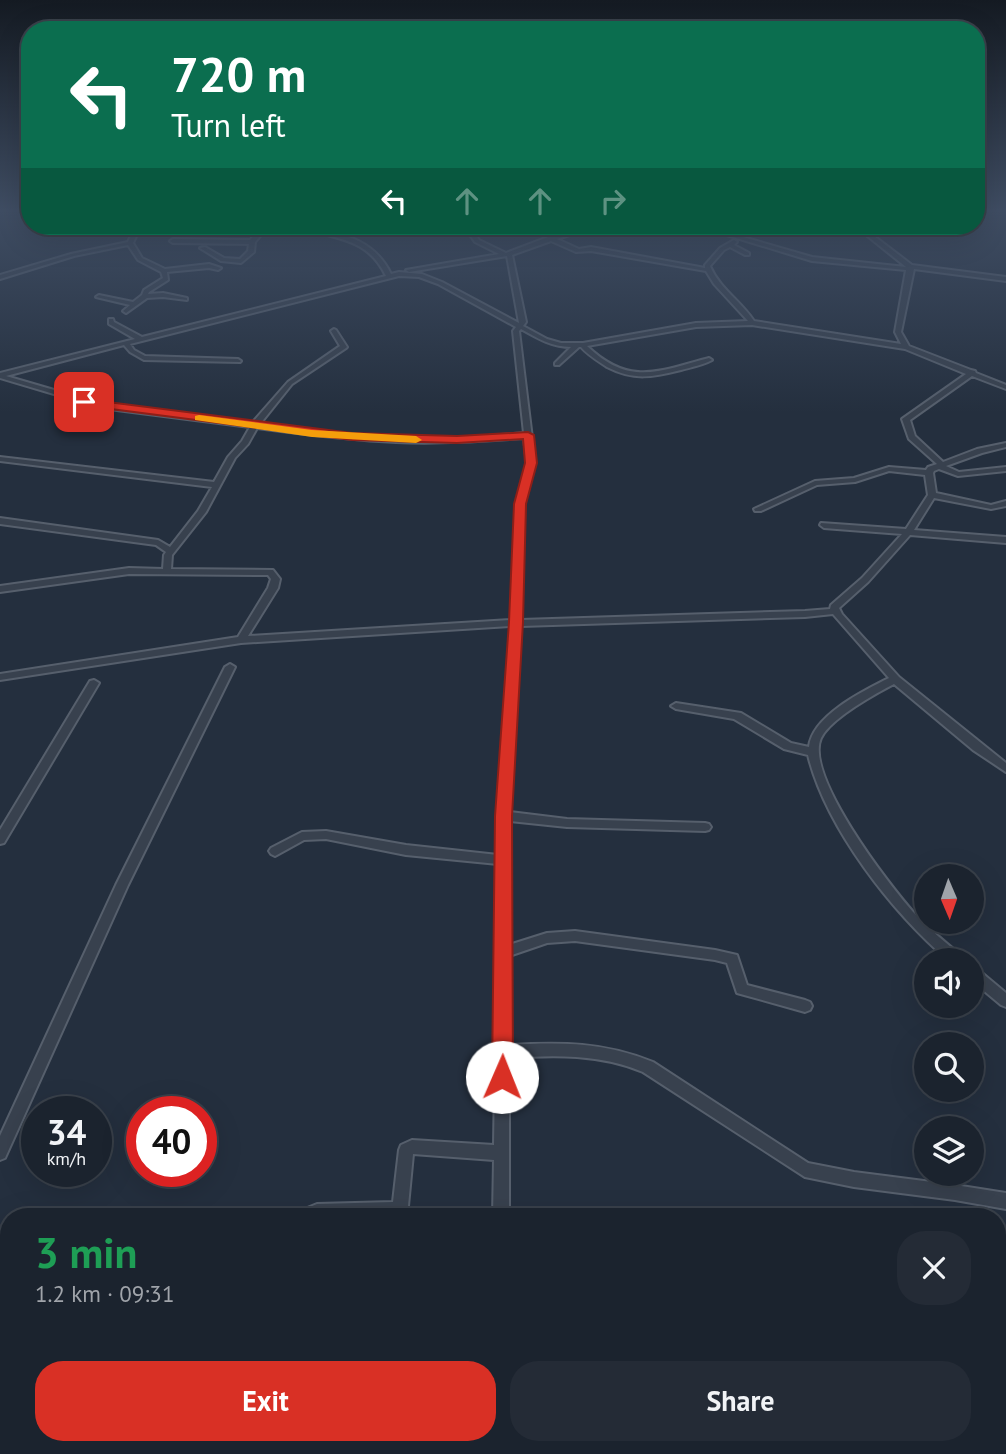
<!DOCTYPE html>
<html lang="en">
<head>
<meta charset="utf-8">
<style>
  body { margin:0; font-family:"PT Sans",sans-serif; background:#242b36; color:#f1f3f6; height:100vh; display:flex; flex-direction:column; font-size:26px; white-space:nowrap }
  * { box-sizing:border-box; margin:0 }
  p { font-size:23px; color:#a0a4aa }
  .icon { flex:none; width:38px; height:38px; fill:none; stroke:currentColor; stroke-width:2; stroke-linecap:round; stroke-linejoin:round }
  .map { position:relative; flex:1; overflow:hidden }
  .sheet { position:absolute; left:0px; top:1208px; width:1006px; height:247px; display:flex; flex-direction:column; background:#1b232e; border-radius:28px 28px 0 0; box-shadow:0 7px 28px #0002,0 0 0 2px #39404a }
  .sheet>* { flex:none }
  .guide { position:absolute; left:21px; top:21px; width:964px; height:214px; border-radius:28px; box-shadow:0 7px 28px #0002,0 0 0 2px #39404a; background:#0b6e4f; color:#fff; overflow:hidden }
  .needle { width:46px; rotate:178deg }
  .tools { position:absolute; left:914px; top:864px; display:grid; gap:14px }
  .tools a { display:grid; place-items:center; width:70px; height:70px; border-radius:50%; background:#1b232e; box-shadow:0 7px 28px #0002,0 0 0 2px #39404a; font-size:35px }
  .speed { position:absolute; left:21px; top:1096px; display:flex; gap:14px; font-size:35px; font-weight:700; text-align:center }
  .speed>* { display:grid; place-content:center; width:91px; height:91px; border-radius:50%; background:#1b232e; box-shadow:0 7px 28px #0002,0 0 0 2px #39404a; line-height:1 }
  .speed small { font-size:18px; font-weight:400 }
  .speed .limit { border:10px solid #d22; background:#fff; color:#111 }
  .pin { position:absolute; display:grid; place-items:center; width:60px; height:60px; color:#fff; margin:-30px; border-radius:14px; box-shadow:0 4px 10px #0006 }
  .me { position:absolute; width:77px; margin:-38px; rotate:1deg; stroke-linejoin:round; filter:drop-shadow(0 0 5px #0008) }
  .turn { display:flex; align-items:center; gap:24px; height:147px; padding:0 35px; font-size:32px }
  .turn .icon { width:91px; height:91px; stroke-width:2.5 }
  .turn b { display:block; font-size:49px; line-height:60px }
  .lanes { display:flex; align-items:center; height:66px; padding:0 35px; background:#0003; justify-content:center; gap:35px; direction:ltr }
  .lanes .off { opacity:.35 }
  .round { display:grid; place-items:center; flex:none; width:74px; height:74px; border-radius:28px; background:#242b36 }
  .summary { display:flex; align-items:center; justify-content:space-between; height:119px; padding:0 35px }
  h1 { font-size:42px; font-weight:600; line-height:52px; color:#1e9e55 }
  .action { display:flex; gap:14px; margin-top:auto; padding:14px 35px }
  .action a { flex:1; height:80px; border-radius:28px; background:#d93025; color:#fff; font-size:28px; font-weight:600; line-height:80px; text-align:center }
  .action a+a { background:#242b36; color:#f1f3f6 }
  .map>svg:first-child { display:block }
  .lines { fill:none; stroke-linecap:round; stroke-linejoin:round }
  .minor-casing { stroke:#565f6c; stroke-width:4 }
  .minor { fill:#38414e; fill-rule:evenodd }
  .route { fill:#d93025; stroke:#8d1f18; stroke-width:2 }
  .slow { fill:#f59e0b }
</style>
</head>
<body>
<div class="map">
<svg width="1006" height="1454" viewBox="0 0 1006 1454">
  <rect width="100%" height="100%" fill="#242f3e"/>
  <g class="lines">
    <!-- minor casing -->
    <g class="minor-casing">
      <g id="minor">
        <polygon points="135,226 141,226 133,243 142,258 165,269 209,264 221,268 218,270 209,268 167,272 168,280 149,292 148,294 163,293 187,298 187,300 163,297 147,298 126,313 123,311 130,305 96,297 99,295 133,302 142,295 144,290 163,278 161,272 138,260 128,245 74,256 0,279 0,275 71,254 128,242"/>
        <polygon points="263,226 269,226 255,242 254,252 241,263 221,261 200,248 205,247 224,258 240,259 248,251 249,244 173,243 170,241 173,239 250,240"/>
        <path d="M299,226H307C343,234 374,239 391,274L399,272L422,274L442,282L519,323L507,256L409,272L406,270L499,254L475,242L468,232L472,226H478L474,232L479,240L506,253L548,237L590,226H598L557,239L579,249L591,247L705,268V265L720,248L734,240L737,242L734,245L749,253V255H745L730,247L724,250L710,266C720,289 741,301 754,321L901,344L895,332L906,270L812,261L697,226H705L812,257L906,267L855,226H861L912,265L1006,277V281L914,269L901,332L909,346L971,370L975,371L976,373L1006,385V389L972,376L910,420L915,436L943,462L977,449L1006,443V447L982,453L946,466L959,472L1006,467V471L958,476L939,469L934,471L933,473L936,493L991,505L1006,501V506L991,509L934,498L914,530L1006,537V543L910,535L868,582L839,608L842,614L899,677L1006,763V772L973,750L894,684C875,694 831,718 821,738C804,775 889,885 915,914C929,929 946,943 963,957L964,961H949C892,912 826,828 808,755L784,749L734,719L676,709L671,706L676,703L741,713L791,743L809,747C812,716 863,691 889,678L833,614L805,617L521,626L510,812L567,819L705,823L709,824L711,827L709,830L705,831L567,827L510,821L509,945L547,933L575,931L715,950L737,955L747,985L805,1000L810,1002L812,1006L810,1010L805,1012L737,993L727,963L715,960L575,941L547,943L509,956V1045C561,1042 604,1042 653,1062L808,1163L854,1172L955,1185L1006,1193V1209L955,1200L854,1187L805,1177L643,1072C600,1054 555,1055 509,1058V1216H493L494,1160L413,1154L408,1206L405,1211L399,1215L297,1216L300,1211L317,1204L393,1202L399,1150L401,1145L412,1140L494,1145L497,957L495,953L497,949L498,864L406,855L326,839L304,840L275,856L271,854L269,851L271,848L302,832L326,831L406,845L498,855V816L511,626L241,643L0,680V674L238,637L268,588L271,579L268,575L129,574L0,592V586L129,568L163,569L164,555L166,552L156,545L0,524V518L158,540L170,547L198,511L212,487L0,461V457L214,482L228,457L242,441L250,427L101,408L0,378V373L135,339L109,324V319H113L114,322L142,337L386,276C366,235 334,241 299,226ZM551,241L576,252L591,251L706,271L714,284L748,321L696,323L583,343H561L547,339L523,326L526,322L512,255ZM399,276L419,277L438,284L516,327L513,331L524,433C481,437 437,440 394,438C349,435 304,430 260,424L292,384L346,348L347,347L336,330L334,329L331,331L340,346L288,382L252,423L102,404L6,376L124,345L130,352L144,360L240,362L241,361L238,359L145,356L134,350L130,344ZM752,325L905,349L966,374L902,419L909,439L937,464L928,467L926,470L889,467L854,478L815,481L754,509L755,511H761L817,485L855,482L889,471L925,475L928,495L906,529L821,523L820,525L824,528L902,534L862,578L831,605L830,609L805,611L521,620L524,504L535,463L519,331L521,329C537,338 552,347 571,347L555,363V365H559L579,347H581C588,355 598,361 607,367C634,381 653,377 681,370C692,367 703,365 712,360L709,358C659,371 630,387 587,346L696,327ZM257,428C303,434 349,440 396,442C438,444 482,441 524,438L527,463L516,504L511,620L248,636L278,588L280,579L273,570L171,569L172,555L206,512L235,458L248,444Z"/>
        <polygon points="377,226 385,226 350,236 347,234"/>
        <polygon points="230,664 235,667 128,885 5,1158 0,1160 0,1136 116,885 225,667"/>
        <polygon points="94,680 99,683 4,843 0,844 0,830 90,681"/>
        <polygon points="971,966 976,968 1006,993 1006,1007 1001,1005 971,980"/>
        <polygon points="521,1446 539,1446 540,1454 522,1454"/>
      </g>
    </g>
    <!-- minor -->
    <use href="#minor" class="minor"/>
  </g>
  <!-- sky -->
  <linearGradient id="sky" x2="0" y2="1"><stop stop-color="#141a22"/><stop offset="0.51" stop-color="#3f4d63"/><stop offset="1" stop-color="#3f4d63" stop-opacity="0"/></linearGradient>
  <rect width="1006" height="413" fill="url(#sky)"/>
  <!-- route -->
  <polygon class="route" points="84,399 352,433 457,436 528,432 534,435 537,463 526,504 523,622 512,816 513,1077 510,1084 502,1087 495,1084 492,1077 495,816 509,622 514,504 525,463 523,439 457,443 352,440 80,405 80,400"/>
  <!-- slow -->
  <polygon class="slow" points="199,415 312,430 416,436 422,440 416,443 312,437 195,420 195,416"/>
</svg>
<div class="tools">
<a><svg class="needle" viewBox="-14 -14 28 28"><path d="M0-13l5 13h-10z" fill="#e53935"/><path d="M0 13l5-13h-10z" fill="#a0a4aa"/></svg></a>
<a><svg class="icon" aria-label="sound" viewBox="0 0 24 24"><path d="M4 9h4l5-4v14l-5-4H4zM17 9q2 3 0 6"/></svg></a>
<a><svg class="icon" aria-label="search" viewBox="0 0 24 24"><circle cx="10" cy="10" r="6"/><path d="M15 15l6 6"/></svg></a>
<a><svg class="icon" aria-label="layers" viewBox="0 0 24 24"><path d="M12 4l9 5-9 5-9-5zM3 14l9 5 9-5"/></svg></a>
</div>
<div class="speed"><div>34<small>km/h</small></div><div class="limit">40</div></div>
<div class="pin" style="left:84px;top:402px;background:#d93025"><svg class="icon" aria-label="arrive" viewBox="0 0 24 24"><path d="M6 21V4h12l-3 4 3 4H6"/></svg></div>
<svg class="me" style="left:502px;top:1077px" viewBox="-20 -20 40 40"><circle r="19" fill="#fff"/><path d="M0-13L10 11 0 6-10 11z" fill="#d93025"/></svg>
<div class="guide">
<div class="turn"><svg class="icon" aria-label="left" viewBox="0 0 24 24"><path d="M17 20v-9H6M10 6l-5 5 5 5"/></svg><div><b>720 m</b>Turn left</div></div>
<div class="lanes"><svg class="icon" aria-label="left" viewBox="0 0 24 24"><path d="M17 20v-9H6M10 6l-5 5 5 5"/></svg><svg class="icon off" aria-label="ahead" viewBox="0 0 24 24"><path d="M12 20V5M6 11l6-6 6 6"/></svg><svg class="icon off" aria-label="ahead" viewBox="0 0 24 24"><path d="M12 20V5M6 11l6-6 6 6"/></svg><svg class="icon off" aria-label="right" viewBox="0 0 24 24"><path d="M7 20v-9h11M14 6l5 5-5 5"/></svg></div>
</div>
<section class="sheet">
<div class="summary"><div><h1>3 min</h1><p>1.2 km · 09:31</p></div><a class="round"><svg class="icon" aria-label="close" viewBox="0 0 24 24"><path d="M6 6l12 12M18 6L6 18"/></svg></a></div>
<div class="action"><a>Exit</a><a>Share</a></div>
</section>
</div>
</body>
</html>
